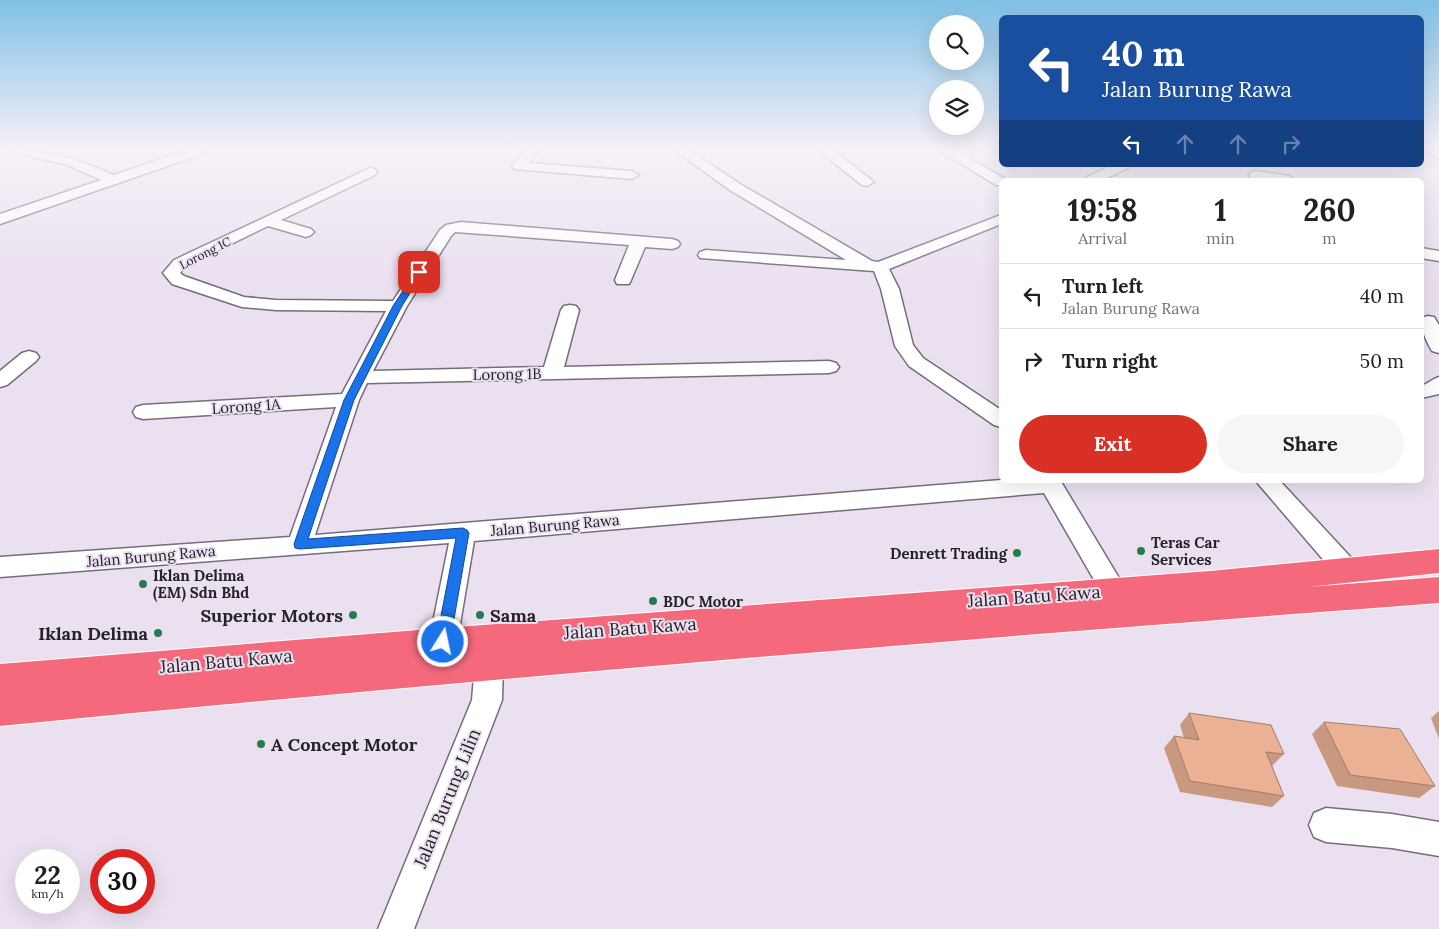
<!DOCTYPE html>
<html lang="en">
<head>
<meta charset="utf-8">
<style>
  body { margin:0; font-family:Lora,serif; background:#f6f6f6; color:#202124; height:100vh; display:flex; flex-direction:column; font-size:19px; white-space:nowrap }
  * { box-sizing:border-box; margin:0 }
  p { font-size:16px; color:#757577 }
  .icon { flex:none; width:28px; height:28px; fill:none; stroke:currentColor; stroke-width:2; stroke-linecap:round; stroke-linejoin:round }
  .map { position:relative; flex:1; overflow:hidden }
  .details { position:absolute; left:999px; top:178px; width:425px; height:305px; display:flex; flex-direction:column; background:#fff; border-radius:8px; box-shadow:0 5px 20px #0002 }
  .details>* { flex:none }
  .guide { position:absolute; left:999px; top:15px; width:425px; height:152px; border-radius:8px; box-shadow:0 5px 20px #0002; background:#1a4fa0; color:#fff; overflow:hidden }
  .buttons { position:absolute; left:929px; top:15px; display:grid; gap:10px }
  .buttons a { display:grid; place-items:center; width:55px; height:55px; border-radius:50%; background:#fff; box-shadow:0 5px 20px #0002; font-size:25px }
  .speed { position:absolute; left:15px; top:849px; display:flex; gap:10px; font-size:25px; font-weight:700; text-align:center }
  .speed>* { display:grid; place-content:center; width:65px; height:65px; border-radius:50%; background:#fff; box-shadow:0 5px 20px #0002; line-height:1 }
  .speed small { font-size:12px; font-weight:400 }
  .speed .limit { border:8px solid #d22; background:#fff; color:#111 }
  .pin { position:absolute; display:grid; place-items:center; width:42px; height:42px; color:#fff; margin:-21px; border-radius:10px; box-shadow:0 2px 8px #0006 }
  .me { position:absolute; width:55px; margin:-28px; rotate:10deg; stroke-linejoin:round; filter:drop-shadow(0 0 4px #0008) }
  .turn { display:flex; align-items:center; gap:18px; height:105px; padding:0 20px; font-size:22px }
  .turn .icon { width:65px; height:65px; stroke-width:2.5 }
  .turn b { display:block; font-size:35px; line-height:42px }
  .lanes { display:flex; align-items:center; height:48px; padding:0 20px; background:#0003; justify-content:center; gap:25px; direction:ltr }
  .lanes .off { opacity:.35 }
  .eta { display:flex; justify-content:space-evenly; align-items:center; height:85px; text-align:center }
  .eta b { font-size:30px; font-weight:700; line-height:35px }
  .primary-button { display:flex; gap:10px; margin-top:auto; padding:10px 20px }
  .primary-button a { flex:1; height:58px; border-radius:30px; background:#d93025; color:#fff; font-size:20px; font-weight:700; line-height:58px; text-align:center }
  .primary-button a+a { background:#f6f6f6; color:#202124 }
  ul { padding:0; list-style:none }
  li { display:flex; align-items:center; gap:15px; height:65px; padding:0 20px; border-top:1px solid #e0e0e0 }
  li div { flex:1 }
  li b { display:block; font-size:19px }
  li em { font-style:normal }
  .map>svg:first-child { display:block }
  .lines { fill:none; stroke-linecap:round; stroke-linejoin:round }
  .minor-casing { stroke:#766c7b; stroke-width:3 }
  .highway-casing { stroke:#fff; stroke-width:2 }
  .minor { fill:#fff; fill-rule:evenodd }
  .highway { fill:#f5697d; fill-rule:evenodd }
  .wall { fill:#c99880 }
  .building { fill:#eab195; stroke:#a47c68 }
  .route { fill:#1a73e8; stroke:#114b97 }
  .poi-dot { fill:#257c50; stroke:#ebe0f0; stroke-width:2 }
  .labels { text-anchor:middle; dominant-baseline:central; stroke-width:4; stroke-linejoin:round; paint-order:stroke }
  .far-street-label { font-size:12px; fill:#262228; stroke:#ebe0f0 }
  .street-label { font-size:15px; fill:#262228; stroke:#ebe0f0 }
  .poi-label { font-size:15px; font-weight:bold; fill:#262228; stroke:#ebe0f0; text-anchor:start }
  .near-street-label { font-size:18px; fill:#262228; stroke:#ebe0f0 }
  .near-poi-label { font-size:18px; font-weight:bold; fill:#262228; stroke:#ebe0f0; text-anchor:end }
</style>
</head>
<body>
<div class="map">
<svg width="1439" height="929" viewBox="0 0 1439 929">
  <rect width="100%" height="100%" fill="#ebe0f0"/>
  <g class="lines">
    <!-- minor casing -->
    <g class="minor-casing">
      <g id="minor">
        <path d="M14,150C53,150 78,160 114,175L186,150H206L205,153L0,224V214L101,180L65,164L15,153Z"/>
        <polygon points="526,150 539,150 529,163 632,171 639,175 632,179 514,169 512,166"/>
        <polygon points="674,150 689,150 740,184 872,261 878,262 1001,215 1001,224 889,269 899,289 913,345 923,358 1001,410 1001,427 994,425 909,366 895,346 881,289 874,271 700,258 698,255 700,252 706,250 846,260 730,190"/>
        <polygon points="818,150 833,150 874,182 867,186 862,185"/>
        <polygon points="939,150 955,150 1007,180 1001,180 1001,186 996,185"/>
        <polygon points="1428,150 1439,150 1439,158 1434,157"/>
        <polygon points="1112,165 1130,165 1128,168 1103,180 1085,180 1087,177"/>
        <polygon points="370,168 375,169 377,172 375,175 281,220 311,229 314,232 311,235 306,237 268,226 186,266 180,273 184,276 244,297 276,300 393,301 440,230 446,225 461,222 672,239 678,241 680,244 678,247 672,249 645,247 631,280 629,284 617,284 615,280 629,245 455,232 451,236 407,306 373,371 544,367 561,310 564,306 570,305 576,306 579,310 564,367 829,361 836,363 839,367 836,371 829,373 367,383 359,400 315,535 1001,480 1060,480 1122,583 1126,590 1122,597 1113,601 1104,597 1044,493 474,541 457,642 453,650 443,654 433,650 429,642 449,543 0,577 0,557 290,537 336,407 143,419 136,417 133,412 136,407 143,405 342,394 386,311 276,310 242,307 172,284 163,273 174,260"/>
        <polygon points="1256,171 1289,176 1296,180 1262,180 1251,178 1249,175 1251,172"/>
        <polygon points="1421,248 1439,251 1439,261 1421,258"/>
        <path d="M1428,316L1434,317L1439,325V353L1432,351C1426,341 1421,329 1421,318Z"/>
        <polygon points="29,351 36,353 39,357 36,361 7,385 0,387 0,371 22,353"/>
        <path d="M1439,377V394L1421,398V386C1428,384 1432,379 1439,377Z"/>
        <polygon points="1255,480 1279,480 1356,563 1360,570 1356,577 1347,580 1338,577"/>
        <polygon points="489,654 499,657 503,666 502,700 414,929 378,929 472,700 475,666 479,657"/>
        <polygon points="1326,808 1392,814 1439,822 1439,856 1392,848 1326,842 1314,837 1309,825 1314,813"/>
      </g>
    </g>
    <!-- highway casing -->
    <g class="highway-casing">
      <path id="highway" d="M1439,549V573L1307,587L1439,577V603C959,639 479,679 0,726V664L443,628L1210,571Z"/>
    </g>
    <!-- minor -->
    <use href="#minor" class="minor"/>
    <!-- highway -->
    <use href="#highway" class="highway"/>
  </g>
  <!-- wall -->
  <g class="wall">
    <polygon points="1439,711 1439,739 1431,718"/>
    <polygon points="1189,713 1284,754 1272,766 1284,796 1272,807 1180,792 1164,748 1174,736 1184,738 1180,725"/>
    <polygon points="1324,722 1435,786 1419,798 1337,786 1312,734"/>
  </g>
  <!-- building -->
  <g class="building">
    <polygon points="1189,713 1271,725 1284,754 1266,752 1284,796 1190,781 1174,736 1199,740"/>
    <polygon points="1324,722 1400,729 1435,786 1350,775"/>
  </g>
  <!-- sky -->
  <linearGradient id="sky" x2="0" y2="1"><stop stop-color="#81c0e6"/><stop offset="0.53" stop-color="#f6f1f8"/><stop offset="1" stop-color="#f6f1f8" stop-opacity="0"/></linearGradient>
  <rect width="1439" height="281" fill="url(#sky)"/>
  <!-- route -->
  <polygon class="route" points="419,270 423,272 402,306 354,400 308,539 463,528 467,530 469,533 450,642 448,646 443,648 438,646 436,642 456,538 300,549 295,548 294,544 344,400 393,306 416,271"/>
  <!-- markers -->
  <g class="poi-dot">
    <circle cx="1141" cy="551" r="5"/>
    <circle cx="1017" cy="553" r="5"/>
    <circle cx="143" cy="584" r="5"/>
    <circle cx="653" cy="601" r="5"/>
    <circle cx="353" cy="615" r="5"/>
    <circle cx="480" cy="615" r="5"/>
    <circle cx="158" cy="633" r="5"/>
    <circle cx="261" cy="744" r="5"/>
  </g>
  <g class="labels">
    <!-- far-street labels -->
    <g class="far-street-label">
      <text transform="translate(205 253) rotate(-27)">Lorong 1C</text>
    </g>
    <!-- street labels -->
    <g class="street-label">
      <text transform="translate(507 374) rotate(-1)">Lorong 1B</text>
      <text transform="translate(246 406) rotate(-4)">Lorong 1A</text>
      <text transform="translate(555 525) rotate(-5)">Jalan Burung Rawa</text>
      <text transform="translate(151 556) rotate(-5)">Jalan Burung Rawa</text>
    </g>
    <!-- poi labels -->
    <g class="poi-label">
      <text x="1151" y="542">Teras Car<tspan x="1151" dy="17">Services</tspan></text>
      <text x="1007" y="553" text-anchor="end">Denrett Trading</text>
      <text x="153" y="575">Iklan Delima<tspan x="153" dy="17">(EM) Sdn Bhd</tspan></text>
      <text x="663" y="601">BDC Motor</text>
    </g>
    <!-- near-street labels -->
    <g class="near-street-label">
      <text transform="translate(1034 596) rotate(-4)">Jalan Batu Kawa</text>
      <text transform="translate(630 628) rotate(-4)">Jalan Batu Kawa</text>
      <text transform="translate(226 661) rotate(-5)">Jalan Batu Kawa</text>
      <text transform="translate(447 798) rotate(-68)">Jalan Burung Lilin</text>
    </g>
    <!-- near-poi labels -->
    <g class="near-poi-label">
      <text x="343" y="615">Superior Motors</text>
      <text x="490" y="615" text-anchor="start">Sama</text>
      <text x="148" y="633">Iklan Delima</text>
      <text x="271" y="744" text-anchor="start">A Concept Motor</text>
    </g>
  </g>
</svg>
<div class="buttons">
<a><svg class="icon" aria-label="search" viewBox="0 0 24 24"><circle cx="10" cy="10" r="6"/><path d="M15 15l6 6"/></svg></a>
<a><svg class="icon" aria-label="layers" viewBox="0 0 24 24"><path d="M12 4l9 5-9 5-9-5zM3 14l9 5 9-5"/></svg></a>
</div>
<div class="speed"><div>22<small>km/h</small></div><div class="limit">30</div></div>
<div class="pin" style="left:419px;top:272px;background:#d93025"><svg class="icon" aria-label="arrive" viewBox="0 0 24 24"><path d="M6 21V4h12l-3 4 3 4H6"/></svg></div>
<svg class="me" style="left:443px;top:642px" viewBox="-20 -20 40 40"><circle r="17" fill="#1a73e8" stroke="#fff" stroke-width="3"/><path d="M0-11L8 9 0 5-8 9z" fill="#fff"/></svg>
<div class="guide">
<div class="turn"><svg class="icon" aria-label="left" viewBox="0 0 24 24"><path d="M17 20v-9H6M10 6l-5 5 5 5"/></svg><div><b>40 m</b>Jalan Burung Rawa</div></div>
<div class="lanes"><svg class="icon" aria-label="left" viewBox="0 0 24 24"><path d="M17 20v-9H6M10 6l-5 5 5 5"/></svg><svg class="icon off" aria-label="ahead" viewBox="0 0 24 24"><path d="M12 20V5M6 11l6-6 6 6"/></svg><svg class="icon off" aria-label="ahead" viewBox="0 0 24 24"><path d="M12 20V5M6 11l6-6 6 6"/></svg><svg class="icon off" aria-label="right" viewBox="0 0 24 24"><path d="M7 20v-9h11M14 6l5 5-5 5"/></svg></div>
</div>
<section class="details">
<div class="eta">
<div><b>19:58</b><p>Arrival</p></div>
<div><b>1</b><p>min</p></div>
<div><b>260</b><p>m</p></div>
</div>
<ul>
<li><svg class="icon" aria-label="left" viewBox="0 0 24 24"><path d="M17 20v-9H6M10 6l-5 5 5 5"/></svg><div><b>Turn left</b><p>Jalan Burung Rawa</p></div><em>40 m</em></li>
<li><svg class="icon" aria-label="right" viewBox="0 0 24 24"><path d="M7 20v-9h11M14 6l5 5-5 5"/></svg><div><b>Turn right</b></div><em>50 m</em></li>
</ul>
<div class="primary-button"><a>Exit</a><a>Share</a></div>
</section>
</div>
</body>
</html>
